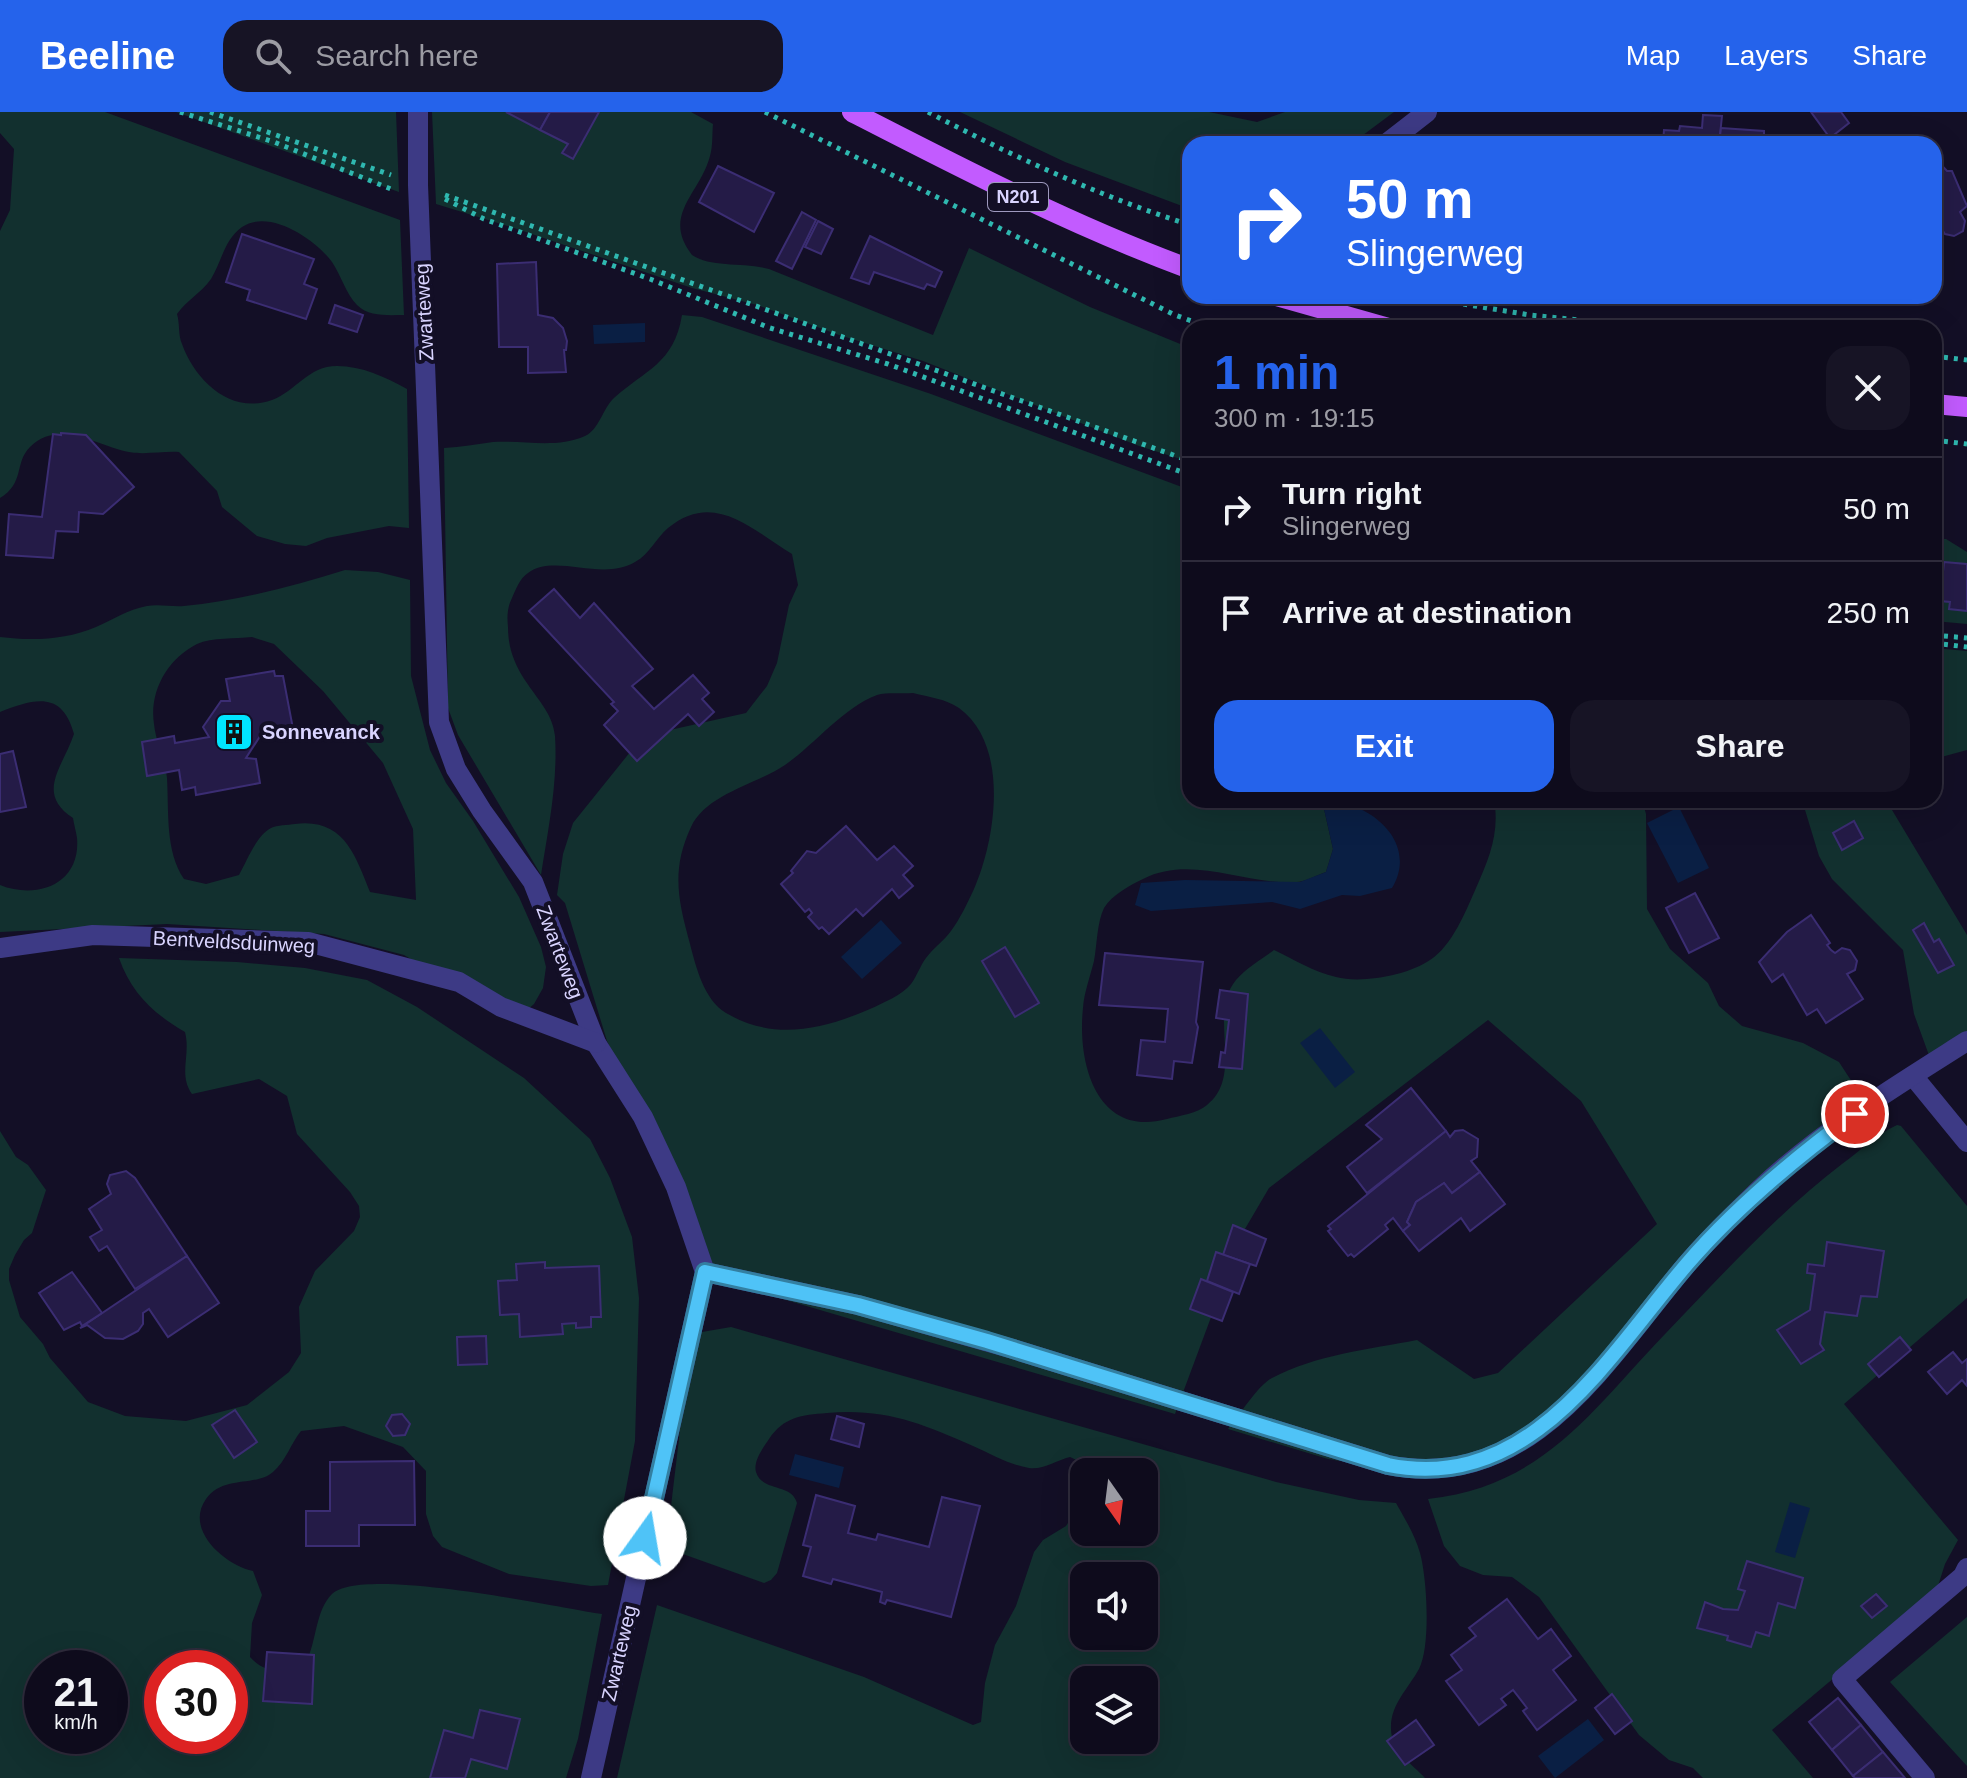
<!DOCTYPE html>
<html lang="en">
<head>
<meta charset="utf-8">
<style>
  body { margin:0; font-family:Arial,sans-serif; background:#171425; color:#f1f3f6; height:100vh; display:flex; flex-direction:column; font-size:30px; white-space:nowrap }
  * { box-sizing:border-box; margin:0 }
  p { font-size:26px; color:#9b9ba3 }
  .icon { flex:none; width:44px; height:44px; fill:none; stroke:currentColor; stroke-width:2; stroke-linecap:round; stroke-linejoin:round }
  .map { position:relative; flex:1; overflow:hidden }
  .details { position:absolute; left:1182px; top:208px; width:760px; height:488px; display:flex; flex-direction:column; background:#0e0b1c; border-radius:24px; box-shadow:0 8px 32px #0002,0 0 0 2px #2e2b3b }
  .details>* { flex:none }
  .hud { position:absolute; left:1182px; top:24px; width:760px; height:168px; border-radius:24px; box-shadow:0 8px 32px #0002,0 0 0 2px #2e2b3b; background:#2563eb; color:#fff; overflow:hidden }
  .needle { width:52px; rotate:166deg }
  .tools { position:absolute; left:1070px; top:1346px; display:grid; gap:16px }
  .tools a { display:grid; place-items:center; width:88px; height:88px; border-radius:16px; background:#0e0b1c; box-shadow:0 8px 32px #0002,0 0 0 2px #2e2b3b; font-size:40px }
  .speed { position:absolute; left:24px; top:1538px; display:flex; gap:16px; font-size:40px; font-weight:700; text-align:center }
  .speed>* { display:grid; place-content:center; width:104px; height:104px; border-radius:50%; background:#0e0b1c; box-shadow:0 8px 32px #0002,0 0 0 2px #2e2b3b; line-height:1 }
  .speed small { font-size:20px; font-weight:400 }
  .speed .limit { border:12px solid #d22; background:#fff; color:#111 }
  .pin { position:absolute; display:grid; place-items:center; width:68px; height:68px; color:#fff; margin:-34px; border:4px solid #fff; border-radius:50%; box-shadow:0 2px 8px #0007 }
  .me { position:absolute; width:88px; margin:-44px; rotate:13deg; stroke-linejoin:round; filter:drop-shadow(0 0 6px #0008) }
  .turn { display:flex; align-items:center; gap:28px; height:168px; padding:0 32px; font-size:36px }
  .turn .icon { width:104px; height:104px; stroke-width:2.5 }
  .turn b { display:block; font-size:56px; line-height:68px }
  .round { display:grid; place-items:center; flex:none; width:84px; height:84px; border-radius:24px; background:#171425 }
  .overview { display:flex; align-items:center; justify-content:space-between; height:136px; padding:0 32px }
  h1 { font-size:48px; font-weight:800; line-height:60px; color:#2563eb }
  .cta { display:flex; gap:16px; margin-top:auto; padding:16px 32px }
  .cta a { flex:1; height:92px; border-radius:24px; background:#2563eb; color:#fff; font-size:32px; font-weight:800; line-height:92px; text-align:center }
  .cta a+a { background:#171425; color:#f1f3f6 }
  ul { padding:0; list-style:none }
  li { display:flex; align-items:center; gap:24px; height:104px; padding:0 32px; border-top:2px solid #2e2b3b }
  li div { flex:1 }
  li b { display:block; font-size:30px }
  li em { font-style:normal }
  header { display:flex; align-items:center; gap:48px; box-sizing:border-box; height:112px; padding:0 40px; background:#2563eb; color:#fff }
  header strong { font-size:38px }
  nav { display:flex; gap:44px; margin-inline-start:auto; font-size:28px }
  .search { width:560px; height:72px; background:#171425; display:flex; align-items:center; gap:20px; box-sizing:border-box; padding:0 28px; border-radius:24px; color:#9b9ba3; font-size:30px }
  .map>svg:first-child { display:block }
  .green { fill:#12302f; fill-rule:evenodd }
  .water { fill:#0a1f44 }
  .building { fill:#241b47; stroke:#3b2d73; stroke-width:2 }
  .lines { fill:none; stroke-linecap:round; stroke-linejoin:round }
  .path { stroke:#2fb8b0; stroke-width:5; stroke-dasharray:4 6; stroke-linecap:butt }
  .street { stroke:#3d3a85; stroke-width:20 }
  .primary { stroke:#c25bff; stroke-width:20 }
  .route-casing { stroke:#337fa1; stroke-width:20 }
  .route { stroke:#4fc3f7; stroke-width:14 }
  .labels { text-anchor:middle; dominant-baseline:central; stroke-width:8; stroke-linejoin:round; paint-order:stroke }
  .shield { fill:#130f26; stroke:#9e99be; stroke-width:2 }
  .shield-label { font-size:18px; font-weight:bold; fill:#d9d4ff }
  .street-label { font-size:20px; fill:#d9d4ff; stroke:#130f26 }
  .poi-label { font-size:20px; font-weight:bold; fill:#d9d4ff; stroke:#130f26; text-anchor:start }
</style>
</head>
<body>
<header>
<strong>Beeline</strong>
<div class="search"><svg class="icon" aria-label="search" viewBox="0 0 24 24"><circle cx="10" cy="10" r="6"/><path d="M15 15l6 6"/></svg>Search here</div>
<nav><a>Map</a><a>Layers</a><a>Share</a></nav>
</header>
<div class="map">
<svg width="1967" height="1666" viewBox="0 0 1967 1666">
  <rect width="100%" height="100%" fill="#130f26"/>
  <!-- green -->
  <g class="green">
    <path d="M0,0H105L400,108L404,203C388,203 369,205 357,193C346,182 341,163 332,150C316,128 270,96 242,115C224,128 222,149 211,167C201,181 187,188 177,202C180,212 178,223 182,232C195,268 230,303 272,288C296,279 308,254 337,254C362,254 385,265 407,277L409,416L389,414L327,426L306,434L285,432L257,424L222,395L217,379L179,340C163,339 144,343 129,340C99,335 59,306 30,335C14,351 25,371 0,386V119L10,98L14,37L0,21Z"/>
    <polygon points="176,0 396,0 399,80"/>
    <path d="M432,0H691L713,12C712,22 713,34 710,44C700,82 661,103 692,143C711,156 744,150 769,157L933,223L969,136L1090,195L1190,236V350L1139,334L923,249L839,223L757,193L692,176L514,116L436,92Z"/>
    <polygon points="960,0 1209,0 1257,10 1285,0 1394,0 1351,32 1190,32 1190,97 1065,50"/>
    <path d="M682,203L702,205L931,282L1190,378V688H1322L1333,737L1326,760C1317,763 1307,769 1297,770C1245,774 1193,742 1143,767C1130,773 1112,783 1104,796C1097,810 1097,833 1094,849C1090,865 1084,881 1083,896C1077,952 1097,1026 1167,1007C1179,1004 1198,1001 1207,993C1245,963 1207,903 1236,868C1246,856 1262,847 1274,838C1293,847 1314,860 1336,865C1361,872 1409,863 1430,848C1452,834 1466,799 1476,776C1489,747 1500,720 1494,688H1642L1646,702L1647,797L1670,837L1708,871L1719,894L1742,914L1803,931L1839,950L1867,993L1725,1116L1549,1301L1487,1341L1395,1358L1328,1347L1228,1317C1239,1304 1258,1273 1272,1266C1315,1243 1370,1237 1417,1228L1474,1267L1498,1261L1657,1112L1581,989L1488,908L1269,1076L1242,1122L1175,1302L728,1171L713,1155L607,929L565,791L557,783L563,742L573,711L643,624L746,601L767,574L777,551L789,493L798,473L792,442C751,417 714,378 668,416C656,426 650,442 635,450C602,470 555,441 528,461C520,466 516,477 512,486C507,496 507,505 508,515C508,569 552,587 555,624C558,671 548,718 541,763L458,623L448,596L444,336C461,335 477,332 493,330C523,328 556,337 585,324C599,318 603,296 614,286C645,258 674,252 682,203ZM913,581C929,585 946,587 959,596C1010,633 996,727 974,777C968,790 960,807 951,819C944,829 933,836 926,846C920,854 917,864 911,872C902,883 883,891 870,897C821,918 774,929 726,901C704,888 696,855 690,832C678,788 671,758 691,715C706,682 757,672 785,653C814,633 844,595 877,583C887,580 902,582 913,581Z"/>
    <polygon points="1934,427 1946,427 1967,440 1967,512 1934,509"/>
    <path d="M345,458L378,460L410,468L411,564L430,638L446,671L473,709L519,785L541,835L546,855L543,876L534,892L520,904L504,902L404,843L324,822L167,812L0,820V773C37,788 81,772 77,726C76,719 74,713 73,706C35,681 63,655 74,622C62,578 34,587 0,600V525C32,529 66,528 96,515C114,507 127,498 147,494C159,492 172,495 184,494C238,489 294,474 345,458ZM252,525L274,532L323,579L383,651L413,717L416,788L370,780C355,743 344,706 295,712C288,713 277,713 271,716C256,724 247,749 239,763L206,772L184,767C165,739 169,700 167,666C165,648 156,631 154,612C149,580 167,547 197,532C212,525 236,527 252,525Z"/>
    <polygon points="1934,536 1967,539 1967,638 1934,647"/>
    <polygon points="1802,688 1886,688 1967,823 1967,919 1930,946 1914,902 1903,838 1832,767 1819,744"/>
    <path d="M119,846L237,850L305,856L367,868L417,895L524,966L590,1027L610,1066L632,1125L639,1186L635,1329L608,1473L591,1474L509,1462L442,1435L433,1424L426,1402V1359L403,1335L344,1314L301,1319C291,1331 286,1349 273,1360C256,1375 223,1363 206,1387C184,1418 225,1453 253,1459L262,1483L252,1511L250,1545C267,1564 286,1559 306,1550C317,1529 315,1499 332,1482C362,1453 555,1495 602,1502L578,1627L566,1666H0V1019L16,1045L28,1053L46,1078L32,1121L24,1128L15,1143L9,1157V1168L20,1205L43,1232L50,1246L88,1290L125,1304L186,1309L247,1293L289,1260L301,1241L299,1195L315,1159L354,1119L360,1105L359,1094L350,1080L297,1022L287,984L259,967L192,982C178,962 191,943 185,920C154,902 131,881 119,846ZM42,1556H110V1624H42ZM162,1556H230V1624H162Z"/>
    <path d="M1897,1013L1901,1014L1967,1094V1186L1844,1292L1958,1428L1945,1452L1936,1480L1772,1618L1813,1666H1703L1693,1656L1669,1648L1639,1623L1539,1485L1512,1465L1483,1463L1460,1454L1444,1434L1428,1387C1544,1374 1591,1299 1666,1221C1722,1163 1778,1101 1842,1052C1860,1039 1877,1022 1897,1013Z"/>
    <path d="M731,1215L1276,1370L1359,1388L1396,1391C1405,1407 1415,1423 1420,1441C1427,1466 1431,1534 1419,1557C1408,1577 1390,1593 1391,1617C1391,1638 1412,1652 1425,1666H617L657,1493L864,1565L973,1613L981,1610L985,1571L995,1533L1016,1494L1034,1440L1043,1428L1066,1414L1075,1400L1084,1375V1420H1144V1360H1085L1083,1351L1070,1345C1057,1348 1043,1358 1029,1356C1010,1353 991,1342 973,1334C921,1311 884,1296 827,1301C801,1303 784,1305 769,1327C763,1336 753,1349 756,1360C762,1380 792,1371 797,1391L777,1461L771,1468L764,1471L666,1436L679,1327L681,1262L690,1230L702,1220ZM1084,1464H1144V1524H1084ZM1084,1568H1144V1628H1084Z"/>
    <polygon points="1967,1505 1967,1654 1890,1570"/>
  </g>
  <!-- water -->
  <g class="water">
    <polygon points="645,211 645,230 594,232 593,213"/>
    <path d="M1322,688C1368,688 1420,729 1392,776L1360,784L1342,783L1300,797L1272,790L1151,799L1135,793L1141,771L1185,768L1300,770L1326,760L1333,737Z"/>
    <polygon points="1679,695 1709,756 1678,771 1647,711"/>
    <polygon points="881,808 902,831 862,867 841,845"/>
    <polygon points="1320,916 1355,960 1335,976 1300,931"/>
    <polygon points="795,1342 844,1355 839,1376 789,1363"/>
    <polygon points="1790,1390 1810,1396 1795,1446 1775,1440"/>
    <polygon points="1588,1607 1604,1628 1555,1666 1538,1644"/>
  </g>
  <!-- building -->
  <g class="building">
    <polygon points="506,0 550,0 540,18"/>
    <polygon points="550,0 599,0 573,47 562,41 568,32 540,18"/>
    <polygon points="1811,0 1841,0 1849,11 1830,26"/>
    <polygon points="1703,3 1722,4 1719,32 1663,32 1664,18 1679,19 1680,14 1702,16"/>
    <polygon points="1721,16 1764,19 1764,25 1779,25 1779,32 1719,32"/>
    <polygon points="1934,45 1947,59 1952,59 1967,94 1960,100 1965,109 1963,119 1954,124 1945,122 1939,113 1934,116"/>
    <polygon points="718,54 774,81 754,120 699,90"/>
    <polygon points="802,100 816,108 792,157 776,149"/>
    <polygon points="818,109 833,117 821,142 805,135"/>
    <polygon points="242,122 314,147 304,172 317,177 306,207 247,188 250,178 226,170"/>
    <polygon points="870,124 942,160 935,175 927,172 924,177 874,160 869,172 851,166"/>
    <polygon points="536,150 538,203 553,206 563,216 567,229 566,238 564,238 566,260 528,261 528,235 499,235 497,152"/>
    <polygon points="335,193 363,203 357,220 329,211"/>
    <polygon points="61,321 86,323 134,375 103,402 79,400 78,420 56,419 53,446 6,443 9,402 42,405 53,322 61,323"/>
    <polygon points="1934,449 1942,450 1937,494 1934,494"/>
    <polygon points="1944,450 1967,452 1967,499 1949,497 1950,490 1940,489"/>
    <polygon points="554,477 580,506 594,491 653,557 632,574 654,597 693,563 709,581 702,587 714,600 699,614 688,602 637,649 604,613 618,599 611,592 614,590 529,499"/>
    <polygon points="274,559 275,564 283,564 294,622 270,627 264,618 246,646 256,647 260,671 196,683 195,675 182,678 179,658 147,664 142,630 174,624 175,631 209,625 203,615 221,589 230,589 226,567"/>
    <polygon points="13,639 26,695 0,700 0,642"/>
    <polygon points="1854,709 1863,726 1842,738 1833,721"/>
    <polygon points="846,714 877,748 894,734 913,754 903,763 913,774 899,786 892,777 863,804 856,797 829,822 822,815 819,817 808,805 812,801 809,797 805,800 781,772 793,761 791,759 807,739 816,741"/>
    <polygon points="1695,781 1719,826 1689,841 1666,796"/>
    <polygon points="1811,803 1830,831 1827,833 1831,838 1835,841 1842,836 1850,838 1857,849 1855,858 1847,862 1863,887 1826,911 1817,897 1807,903 1783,862 1772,870 1759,850 1787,820"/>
    <polygon points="1924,811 1934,830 1939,827 1954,853 1938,861 1913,818"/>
    <polygon points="1005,835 1039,891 1015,905 982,849"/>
    <polygon points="1105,841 1203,850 1196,910 1198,915 1192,951 1174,949 1172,967 1137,963 1141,928 1165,930 1168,897 1099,893"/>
    <polygon points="1220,878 1248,882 1242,957 1219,955 1221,940 1225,941 1229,908 1216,906"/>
    <polygon points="1411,976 1446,1019 1367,1081 1347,1055 1382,1027 1366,1013"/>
    <polygon points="1463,1018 1478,1027 1477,1045 1471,1049 1480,1060 1452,1081 1444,1071 1416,1090 1407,1110 1410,1113 1403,1119 1393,1106 1385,1113 1388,1117 1354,1145 1351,1142 1348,1144 1328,1119 1331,1117 1328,1114 1446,1019 1450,1025 1455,1019"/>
    <polygon points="126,1059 135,1066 187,1144 135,1177 107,1134 99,1139 90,1125 102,1118 89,1097 111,1082 107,1072 110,1063"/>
    <polygon points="1480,1060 1505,1092 1470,1119 1461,1106 1419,1139 1403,1119 1410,1113 1407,1110 1416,1090 1444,1071 1452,1081"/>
    <polygon points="1233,1113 1266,1127 1256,1154 1223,1143"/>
    <polygon points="1827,1130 1884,1139 1877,1185 1861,1184 1857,1204 1825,1200 1820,1232 1824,1238 1801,1252 1777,1218 1810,1198 1815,1162 1807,1161 1808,1152 1824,1154"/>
    <polygon points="1216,1140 1250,1152 1239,1182 1207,1169"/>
    <polygon points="187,1144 219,1191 168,1225 149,1197 143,1201 143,1212 138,1219 123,1227 105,1226 87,1213 80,1216"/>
    <polygon points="545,1150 545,1156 599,1154 601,1205 591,1205 591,1215 576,1216 576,1211 562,1212 563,1222 520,1225 519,1202 500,1203 498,1169 517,1168 516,1152"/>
    <polygon points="72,1160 102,1201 82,1214 80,1210 64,1218 39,1181"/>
    <polygon points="1201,1167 1233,1180 1222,1209 1190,1197"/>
    <polygon points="486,1224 487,1252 458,1253 457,1225"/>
    <polygon points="1900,1225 1911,1238 1879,1265 1868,1252"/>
    <polygon points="1953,1240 1962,1251 1967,1247 1967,1274 1962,1268 1947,1282 1928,1260"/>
    <polygon points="235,1298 257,1330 234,1346 212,1313"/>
    <polygon points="402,1302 410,1312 405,1323 393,1324 386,1314 392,1303"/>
    <polygon points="837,1304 864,1312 859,1335 831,1327"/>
    <polygon points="414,1349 415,1413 359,1413 359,1434 306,1434 306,1399 330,1399 330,1350"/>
    <polygon points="816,1383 855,1394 848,1421 876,1428 878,1422 929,1435 942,1385 980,1394 951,1505 887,1488 885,1492 880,1490 882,1480 833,1467 831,1472 803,1464 811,1435 803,1433"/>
    <polygon points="1747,1449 1803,1466 1795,1496 1778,1491 1769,1524 1756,1520 1751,1535 1727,1528 1728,1524 1697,1516 1705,1490 1723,1497 1738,1498 1745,1479 1738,1477"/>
    <polygon points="1876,1482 1887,1494 1872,1506 1861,1494"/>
    <polygon points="1507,1487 1538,1527 1551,1517 1571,1544 1553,1558 1576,1588 1537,1618 1523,1599 1527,1596 1513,1578 1501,1587 1506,1593 1479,1613 1446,1569 1462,1558 1451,1543 1476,1524 1469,1516"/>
    <polygon points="267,1540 314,1543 312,1592 263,1589"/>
    <polygon points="1612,1582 1632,1609 1615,1622 1595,1596"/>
    <polygon points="1838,1586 1861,1613 1832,1638 1809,1610"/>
    <polygon points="480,1598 520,1607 507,1657 471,1647 465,1666 430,1666 444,1618 473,1626"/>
    <polygon points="1416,1608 1434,1633 1405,1653 1387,1629"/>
    <polygon points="1861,1613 1883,1640 1853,1664 1832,1638"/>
    <polygon points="1883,1640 1905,1666 1855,1666 1853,1664"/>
  </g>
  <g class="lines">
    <!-- path -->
    <g class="path">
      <polyline points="180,0 274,30 391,77"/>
      <polyline points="210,0 391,63"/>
      <polyline points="765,0 1175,203 1211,216"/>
      <path d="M928,0C1012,44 1099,84 1190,113"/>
      <polyline points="445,83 1190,349"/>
      <polyline points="445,87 484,107 650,167 770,216 888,252 1190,363"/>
      <polyline points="1414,184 1530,203 1656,216"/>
      <polyline points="1934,244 1967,248"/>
      <polyline points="1934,328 1967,332"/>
      <polyline points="1934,523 1967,526"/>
      <polyline points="1934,531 1967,535"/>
    </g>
    <!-- street -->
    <g class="street">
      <polyline points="418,0 418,73 439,610 456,657 482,699 533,770 596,931 643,1005 676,1075 705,1160 591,1666"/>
      <polyline points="1386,32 1427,0"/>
      <polyline points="0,836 93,823 308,830 459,870 501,895 596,931"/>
      <polyline points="1913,964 1967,1030"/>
      <path d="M705,1160L858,1193L1013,1237L1388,1353C1532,1382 1608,1245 1687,1152C1709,1126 1735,1101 1759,1078C1820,1020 1896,974 1967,929"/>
      <polyline points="1925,1666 1842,1567 1963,1464 1967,1456"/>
    </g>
    <!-- primary -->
    <g class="primary">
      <path d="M852,0C963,57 1073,114 1190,157"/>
      <polyline points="1276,184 1389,216"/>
      <polyline points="1934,292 1967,295"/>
    </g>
  </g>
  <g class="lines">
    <!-- route casing -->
    <g class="route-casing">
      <path id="route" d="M645,1426L705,1160L858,1193L987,1229L1388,1353C1531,1382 1608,1244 1687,1152C1736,1095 1795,1046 1855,1002"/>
    </g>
    <!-- route -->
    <use href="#route" class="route"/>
  </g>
  <!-- icons -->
  <defs>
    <g id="building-square" transform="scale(2)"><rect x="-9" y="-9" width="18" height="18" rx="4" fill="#00e5ff" stroke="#130f26"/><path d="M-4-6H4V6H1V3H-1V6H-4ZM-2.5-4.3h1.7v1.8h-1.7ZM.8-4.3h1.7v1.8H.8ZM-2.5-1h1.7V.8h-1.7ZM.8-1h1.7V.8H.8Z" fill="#111"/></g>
  </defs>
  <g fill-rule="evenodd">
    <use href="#building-square" x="234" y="620"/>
  </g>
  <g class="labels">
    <!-- shield labels -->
    <rect class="shield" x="988" y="71" width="60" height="28" rx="6"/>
    <g class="shield-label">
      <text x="1018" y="85">N201</text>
    </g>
    <!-- street labels -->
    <g class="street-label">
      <text transform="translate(424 200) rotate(-93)">Zwarteweg</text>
      <text transform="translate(234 830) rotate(3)">Bentveldsduinweg</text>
      <text transform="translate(560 840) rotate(69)">Zwarteweg</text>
      <text transform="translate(619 1541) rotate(-77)">Zwarteweg</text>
    </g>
    <!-- poi labels -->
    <g class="poi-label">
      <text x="262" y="620">Sonnevanck</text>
    </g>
  </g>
</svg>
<div class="tools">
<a><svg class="needle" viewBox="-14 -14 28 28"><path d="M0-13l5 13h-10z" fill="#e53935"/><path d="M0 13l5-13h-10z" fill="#9b9ba3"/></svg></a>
<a><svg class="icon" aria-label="sound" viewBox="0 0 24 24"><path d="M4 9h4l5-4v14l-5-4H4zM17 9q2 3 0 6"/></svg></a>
<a><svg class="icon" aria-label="layers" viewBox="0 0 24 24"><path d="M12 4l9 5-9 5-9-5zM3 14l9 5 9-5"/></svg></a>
</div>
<div class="speed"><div>21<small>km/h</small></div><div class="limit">30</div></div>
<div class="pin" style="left:1855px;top:1002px;background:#d93025"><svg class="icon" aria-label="arrive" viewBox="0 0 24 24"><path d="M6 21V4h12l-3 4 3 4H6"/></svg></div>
<svg class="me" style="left:645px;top:1426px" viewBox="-20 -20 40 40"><circle r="19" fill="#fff"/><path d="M0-13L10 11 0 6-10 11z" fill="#4fc3f7"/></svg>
<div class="hud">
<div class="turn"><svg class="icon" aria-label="right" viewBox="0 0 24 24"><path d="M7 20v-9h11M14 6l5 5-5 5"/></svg><div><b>50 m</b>Slingerweg</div></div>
</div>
<section class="details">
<div class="overview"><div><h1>1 min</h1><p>300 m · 19:15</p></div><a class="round"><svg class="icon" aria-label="close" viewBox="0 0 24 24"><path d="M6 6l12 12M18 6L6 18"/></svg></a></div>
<ul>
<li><svg class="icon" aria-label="right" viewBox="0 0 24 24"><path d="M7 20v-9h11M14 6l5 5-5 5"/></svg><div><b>Turn right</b><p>Slingerweg</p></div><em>50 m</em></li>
<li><svg class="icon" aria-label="arrive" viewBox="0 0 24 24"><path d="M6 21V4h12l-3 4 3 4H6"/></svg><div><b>Arrive at destination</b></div><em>250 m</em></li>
</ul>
<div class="cta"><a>Exit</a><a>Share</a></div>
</section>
</div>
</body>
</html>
